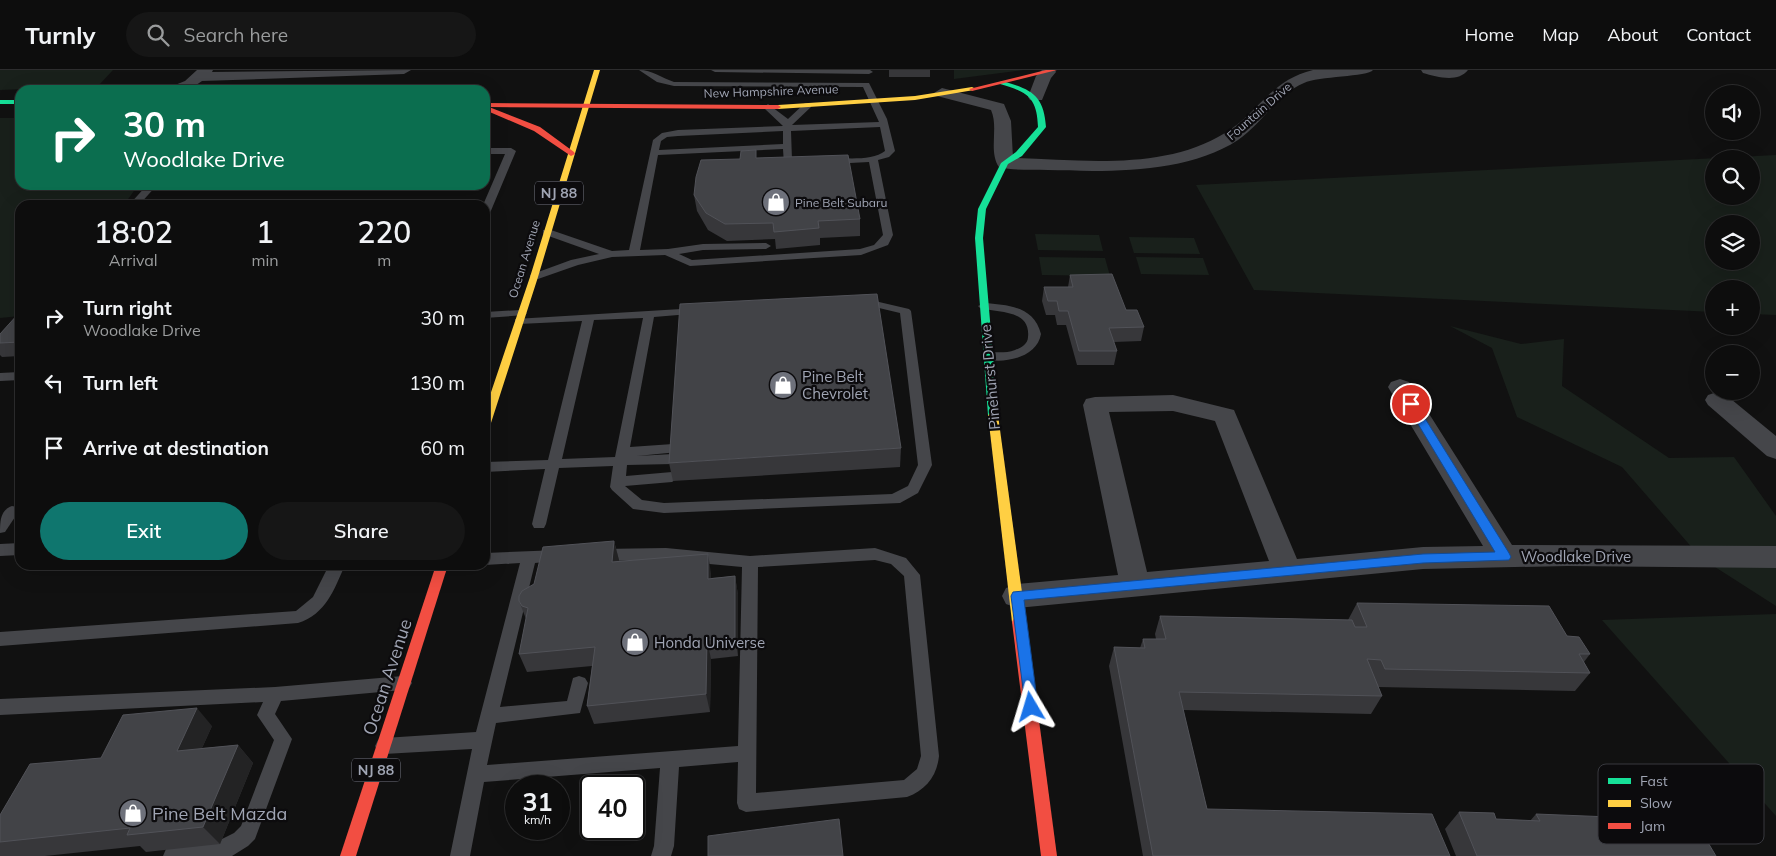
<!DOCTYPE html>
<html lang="en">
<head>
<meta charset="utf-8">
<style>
  body { margin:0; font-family:Mulish,sans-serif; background:#161616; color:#f1f3f6; height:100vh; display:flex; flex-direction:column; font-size:19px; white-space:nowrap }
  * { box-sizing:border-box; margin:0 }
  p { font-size:16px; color:#9a9c9d }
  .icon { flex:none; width:28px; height:28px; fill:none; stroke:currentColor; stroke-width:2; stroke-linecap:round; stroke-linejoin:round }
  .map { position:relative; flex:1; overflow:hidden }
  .details { position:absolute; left:15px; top:130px; width:475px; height:370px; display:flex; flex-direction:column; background:#0d0d0d; border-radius:15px; box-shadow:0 5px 20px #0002,0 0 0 1px #2d2d2e }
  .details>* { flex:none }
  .top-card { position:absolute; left:15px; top:15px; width:475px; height:105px; border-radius:15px; box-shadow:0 5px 20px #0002,0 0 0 1px #2d2d2e; background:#0b6e4f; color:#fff; overflow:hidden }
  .controls { position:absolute; left:1705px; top:15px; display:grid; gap:10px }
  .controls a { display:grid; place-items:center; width:55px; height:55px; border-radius:50%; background:#0d0d0d; box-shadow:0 5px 20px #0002,0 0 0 1px #2d2d2e; font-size:25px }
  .speed { position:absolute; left:505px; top:705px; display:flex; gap:10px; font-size:25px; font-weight:700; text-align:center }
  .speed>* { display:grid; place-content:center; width:65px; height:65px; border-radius:50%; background:#0d0d0d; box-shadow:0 5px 20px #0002,0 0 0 1px #2d2d2e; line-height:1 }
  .speed small { font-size:12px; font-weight:400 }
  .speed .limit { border:2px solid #111; border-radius:8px; background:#fff; color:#111 }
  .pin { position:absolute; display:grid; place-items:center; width:42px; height:42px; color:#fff; margin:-21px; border:2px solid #fff; border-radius:50%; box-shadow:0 1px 5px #0007 }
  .me { position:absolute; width:55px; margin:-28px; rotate:353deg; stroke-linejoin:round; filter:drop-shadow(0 0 4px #0008) }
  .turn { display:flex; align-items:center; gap:18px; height:105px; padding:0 25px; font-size:22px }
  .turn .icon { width:65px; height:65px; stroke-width:2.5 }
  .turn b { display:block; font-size:35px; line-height:42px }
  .eta { display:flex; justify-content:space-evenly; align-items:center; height:85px; text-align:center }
  .eta b { font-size:30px; font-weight:600; line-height:35px }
  .button { display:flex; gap:10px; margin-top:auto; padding:10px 25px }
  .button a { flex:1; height:58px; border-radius:30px; background:#0f766e; color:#fff; font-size:20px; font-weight:600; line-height:58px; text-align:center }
  .button a+a { background:#161616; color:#f1f3f6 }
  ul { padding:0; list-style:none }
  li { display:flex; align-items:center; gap:15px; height:65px; padding:0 25px }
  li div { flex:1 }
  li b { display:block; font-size:19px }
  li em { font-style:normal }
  header { display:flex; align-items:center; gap:30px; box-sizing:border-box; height:70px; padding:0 25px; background:#0d0d0d; border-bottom:1px solid #2d2d2e }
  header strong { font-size:24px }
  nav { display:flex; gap:28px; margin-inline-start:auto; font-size:18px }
  .search { width:350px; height:45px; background:#161616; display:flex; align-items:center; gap:12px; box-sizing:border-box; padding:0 18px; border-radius:28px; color:#9a9c9d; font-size:19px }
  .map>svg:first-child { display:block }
  .green { fill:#19201b; fill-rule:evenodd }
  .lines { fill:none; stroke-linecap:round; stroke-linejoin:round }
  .lane { fill:#45464a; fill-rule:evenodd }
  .street { fill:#45464a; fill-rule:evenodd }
  .fast { fill:#16e098; fill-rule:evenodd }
  .slow { fill:#ffcf43; fill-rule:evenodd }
  .jam { fill:#f24e42; fill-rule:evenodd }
  .wall { fill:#37373a }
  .shaded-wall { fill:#232324 }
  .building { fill:#424347; stroke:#515258 }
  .route { fill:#1a73e8; stroke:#114b97 }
  .labels { text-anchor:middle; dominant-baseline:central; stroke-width:4.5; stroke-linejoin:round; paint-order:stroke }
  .far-street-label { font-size:12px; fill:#a0a5b4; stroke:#0c0b0d }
  .far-poi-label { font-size:12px; fill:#a0a5b4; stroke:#0c0b0d; text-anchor:start }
  .shield { fill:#0c0b0d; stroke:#747782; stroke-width:1 }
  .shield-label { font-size:14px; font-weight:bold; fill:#a0a5b4 }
  .poi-label { font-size:15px; fill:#a0a5b4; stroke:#0c0b0d; text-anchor:start }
  .street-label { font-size:15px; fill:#a0a5b4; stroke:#0c0b0d }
  .near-street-label { font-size:18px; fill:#a0a5b4; stroke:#0c0b0d }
  .near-poi-label { font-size:18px; fill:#a0a5b4; stroke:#0c0b0d; text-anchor:start }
  .key { fill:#0c0b0d; stroke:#38393f; stroke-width:1 }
  .key-label { font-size:14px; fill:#a0a5b4 }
</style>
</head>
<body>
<header>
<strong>Turnly</strong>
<div class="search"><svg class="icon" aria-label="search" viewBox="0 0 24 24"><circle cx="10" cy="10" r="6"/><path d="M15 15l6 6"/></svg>Search here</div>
<nav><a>Home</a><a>Map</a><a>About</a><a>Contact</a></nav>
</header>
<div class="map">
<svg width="1776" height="786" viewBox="0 0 1776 786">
  <rect width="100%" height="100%" fill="#111"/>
  <!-- green -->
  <g class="green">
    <polygon points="0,0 113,0 98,16 0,20"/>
    <polygon points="954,0 1024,0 954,9"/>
    <polygon points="0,48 20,48 20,115 138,115 124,135 20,135 20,246 0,248"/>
    <path d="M1776,85V245L1751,244V219H1714V242L1254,220L1196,115ZM1714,89H1751V126H1714ZM1714,154H1751V191H1714Z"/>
    <polygon points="1035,164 1099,165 1103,181 1038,180"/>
    <polygon points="1129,167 1194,168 1200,184 1134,183"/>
    <polygon points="1039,187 1105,188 1110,206 1042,205"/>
    <polygon points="1136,187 1203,188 1209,205 1141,204"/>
    <polygon points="1450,256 1521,274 1564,269 1562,316 1669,388 1734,387 1776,446 1776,536 1701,488 1622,397 1517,347 1492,278"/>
    <polygon points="1776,544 1776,746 1602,550"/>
  </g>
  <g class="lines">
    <!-- lane -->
    <g class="lane">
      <path d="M639,0C652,0 662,8 674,12L869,13L887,49L895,81L889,87L878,90L893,165L888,175L861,185L690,196L665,185L612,187L578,195L538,209H530V205L571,190L599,184L543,164V160H551L612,181L629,180L653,70L662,63L678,60L783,56L765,39L764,37L768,34L788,49L805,33H811V37L792,55L879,52L863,17L674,16L657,12ZM880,57L885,81C873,91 847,88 831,88L826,91L831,94L869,92L883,165L874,175L860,179L692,190L679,184L703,180L766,179L771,176L766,173L703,174L668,179L640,180L658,85L783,79L784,95H800L805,92L803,90H792L791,61ZM783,61V74L659,80L661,71L667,67L678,66Z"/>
      <polygon points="711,0 870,0 873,2 869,4 715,2"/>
      <polygon points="485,78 511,78 516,81 490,143 485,146 483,135 505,84 485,84"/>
      <polygon points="147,115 157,115 139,135 129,135"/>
      <path d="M862,228L909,239L911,241L932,395L918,423L900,433L664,443L633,439L612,420L610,417L613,396L559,398L546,454L544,458H534L532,454L545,399L485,402V392L548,390L582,251L519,254L515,253V249L698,238L702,239V243L654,247L630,377L673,374L678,376L680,379L678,382L637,386L673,384L680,389L673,394L627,395L626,406L672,402L679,407L672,412L625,416L642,430L664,433L892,424L908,416L918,395L900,243L858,233V229ZM643,248L615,387L562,389L594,250Z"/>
      <path d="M984,233C1008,235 1034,236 1041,264C1037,288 1004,294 984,289L982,286L984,283C994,281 1005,284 1015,280C1021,278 1028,274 1028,267C1031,239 997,243 980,238L978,236Z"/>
      <polygon points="521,240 527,243 525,245 485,248 485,242"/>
      <polygon points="20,302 20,310 0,311 0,303"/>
      <path d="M12,436L17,437L19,441L5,462L0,463C0,452 0,440 12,436Z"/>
      <polygon points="20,473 20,485 0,486 0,474"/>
      <path d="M666,478L750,486L875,478L906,488L920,505L939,686C937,706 926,720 907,727L746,742L739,739L737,733L738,692L679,697L674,776L671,786H651L654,776L660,698L484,712L470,786H450L472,679L384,684L378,682L375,676L378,670L384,668L476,662L520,493L485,495V483L559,480L564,482L567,486L564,490L535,493L500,637L567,631L573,608L579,606L585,608L588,613L580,643L496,653L487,695L738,676L742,497L666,490L601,491L596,489L593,485L596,481L601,479ZM875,490L891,494L904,506L921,686L917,699L904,710L756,723L758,497Z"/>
      <path d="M329,495H345C334,520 326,544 298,553L0,576V562L296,541L313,527Z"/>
      <polygon points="403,606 409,608 412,613 409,618 403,620 281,631 275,644 292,669 255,769 248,776 232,786 163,786 166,779 173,776 214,773 234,763 241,756 274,670 257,645 263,632 0,645 0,629 275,617"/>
    </g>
    <!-- street -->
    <g class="street">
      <polygon points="197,0 213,0 212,2 411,0 404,4 202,11 189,20 167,20 170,17 185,11"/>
      <polygon points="1042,0 1055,0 1056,2 1051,8 1042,30 1030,30 1028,27 1036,6"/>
      <path d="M1313,0H1373C1368,7 1318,6 1304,13C1277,24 1262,54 1238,70C1186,104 1107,102 1048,100C1032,99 1014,101 999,97C988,81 999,58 991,40L937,26L934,23L942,18L1004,34L1011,51L1013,88C1081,90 1164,101 1225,63C1260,42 1269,11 1313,0Z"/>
      <path d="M1421,0H1468C1458,13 1437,7 1423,3Z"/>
      <path d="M1400,309L1409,312L1512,475L1776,476V498L1567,496L1423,499L1017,538L1006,534L1002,526L1006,518L1017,514L1118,505L1083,335L1086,329L1095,327L1173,325L1234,340L1297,489L1423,477L1483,476L1388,317L1391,312ZM1173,341L1215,351L1269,491L1147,502L1109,342Z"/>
      <polygon points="1717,322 1726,325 1776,366 1776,389 1767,386 1708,335 1705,330 1708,325"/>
    </g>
    <!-- fast -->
    <g class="fast">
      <path d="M1002,11C1031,19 1044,25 1046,57L1022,86L1008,94L986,139L983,168L998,345L993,348L988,345L975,168L978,139L1001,93L1016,82L1038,57C1037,27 1027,22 1000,14V12Z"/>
      <rect x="0" y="30" width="20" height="4"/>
    </g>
    <!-- slow -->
    <g class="slow">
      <polygon points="594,0 600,0 538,207 490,356 485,360 485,340 530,207"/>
      <polygon points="972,17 974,18 974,20 915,30 778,39 775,37 778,35 915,26"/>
      <polygon points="993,342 998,345 1026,552 1024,556 1019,557 1014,556 1012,552 988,345"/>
    </g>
    <!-- jam -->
    <g class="jam">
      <polygon points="1046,0 1057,0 972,21 969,19"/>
      <polygon points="485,33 778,35 781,37 778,39 489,37 540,57 574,82 575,84 571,86 534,61 485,40"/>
      <polygon points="436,495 448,495 356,786 340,786"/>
      <polygon points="1019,547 1024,548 1026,552 1057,786 1041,786 1012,552 1014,548"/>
    </g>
  </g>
  <!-- wall -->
  <g class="wall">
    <rect x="889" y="0" width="41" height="7"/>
    <polygon points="757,88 860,149 860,166 820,168 820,175 776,179 775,169 727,171 708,160 697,141 694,125"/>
    <polygon points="1070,205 1126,240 1144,257 1141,271 1114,272 1117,281 1114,295 1077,295 1066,255 1057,255 1055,245 1046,245 1042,231 1044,217 1068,217"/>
    <polygon points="20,243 20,286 2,287 0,285 0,264"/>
    <polygon points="901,378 900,397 673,411 669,393"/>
    <polygon points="614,471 619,490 619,491 711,503 711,508 735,506 738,525 738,586 711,589 710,642 594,654 587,636 592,596 527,602 519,584 526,549 519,531"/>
    <polygon points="1357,533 1567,566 1590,584 1584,592 1590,603 1575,621 1378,617 1382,626 1371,644 1183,640 1207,739 1450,786 1143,786 1109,596 1114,577 1140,578 1143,569 1156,569 1155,564 1160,546 1348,550"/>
    <polygon points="212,656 202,678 238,675 253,693 220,774 146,782 140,776 45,786 0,786 0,745 101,688"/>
    <polygon points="1459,742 1496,749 1530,751 1536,744 1613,752 1641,753 1650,745 1700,771 1716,786 1456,786 1445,759"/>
  </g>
  <!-- shaded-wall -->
  <g class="shaded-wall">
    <polygon points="614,471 619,490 617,511 612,492"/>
    <polygon points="708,484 711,503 711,527 708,509"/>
    <polygon points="735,506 738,525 738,586 735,568"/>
    <polygon points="707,570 711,589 710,642 706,624"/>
    <polygon points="197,638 212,656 193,698 177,681"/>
    <polygon points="238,675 253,693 220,774 203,757"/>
  </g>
  <!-- building -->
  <g class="building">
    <polygon points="756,80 756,88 848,85 860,149 818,151 819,158 774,162 773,153 725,154 706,143 694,125 696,107 701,90 740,89 741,81"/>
    <polygon points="1112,204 1126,240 1137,240 1144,257 1109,258 1117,281 1079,281 1068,241 1059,241 1057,231 1048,231 1044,217 1073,217 1070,205"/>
    <polygon points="877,224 901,378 669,393 680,234"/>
    <polygon points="19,243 20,272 0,273 0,264"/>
    <polygon points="614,471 612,492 708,484 708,509 735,506 735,568 707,570 706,624 587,636 595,577 519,584 528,538 522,536 519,531 519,526 522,521 534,514 543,477"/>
    <polygon points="1357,533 1549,536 1567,566 1579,567 1590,584 1579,584 1590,603 1385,599 1381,590 1367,589 1382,626 1179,622 1207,739 1432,744 1450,786 1153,786 1114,577 1145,578 1143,569 1166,569 1160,546 1352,550 1355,557 1367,557"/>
    <polygon points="197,638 177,681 238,675 203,757 127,765 130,758 0,772 0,745 30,694 101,688 123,645"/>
    <polygon points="1459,742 1494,743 1496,749 1540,751 1536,744 1610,747 1613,752 1655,754 1650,745 1686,747 1700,771 1707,771 1716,786 1477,786"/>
    <polygon points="839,749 843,786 708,786 708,766"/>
  </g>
  <!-- route -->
  <polygon class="route" points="1411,331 1416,334 1509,483 1511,487 1509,490 1423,493 1024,530 1038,637 1036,642 1031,643 1026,642 1011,526 1013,522 1423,484 1495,482 1406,334"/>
  <!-- icons -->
  <defs>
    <g id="shop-disc" transform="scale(1.4375)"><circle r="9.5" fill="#6e717b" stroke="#0c0b0d"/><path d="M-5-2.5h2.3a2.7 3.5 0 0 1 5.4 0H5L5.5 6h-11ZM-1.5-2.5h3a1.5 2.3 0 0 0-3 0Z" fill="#fff"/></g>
  </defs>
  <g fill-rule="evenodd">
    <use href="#shop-disc" x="776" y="132"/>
    <use href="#shop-disc" x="783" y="315"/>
    <use href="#shop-disc" x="635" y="572"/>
    <use href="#shop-disc" x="133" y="743"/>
  </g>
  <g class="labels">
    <!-- far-street labels -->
    <g class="far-street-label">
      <text transform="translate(771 21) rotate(-2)">New Hampshire Avenue</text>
      <text transform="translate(1259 41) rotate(-41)">Fountain Drive</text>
      <text transform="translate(524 189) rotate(-73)">Ocean Avenue</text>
    </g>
    <!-- far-poi labels -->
    <g class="far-poi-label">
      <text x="795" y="132">Pine Belt Subaru</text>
    </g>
    <!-- shield labels -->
    <g class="shield">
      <rect x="535" y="111.5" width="48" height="23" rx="4"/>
      <rect x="352" y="688.5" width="48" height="23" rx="4"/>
    </g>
    <g class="shield-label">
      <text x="559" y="123">NJ 88</text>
      <text x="376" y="700">NJ 88</text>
    </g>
    <!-- poi labels -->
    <g class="poi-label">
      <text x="802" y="306">Pine Belt<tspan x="802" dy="17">Chevrolet</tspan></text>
      <text x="654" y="572">Honda Universe</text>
    </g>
    <!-- street labels -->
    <g class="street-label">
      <text transform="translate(990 307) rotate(-95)">Pinehurst Drive</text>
      <text x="1576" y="486">Woodlake Drive</text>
    </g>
    <!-- near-street labels -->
    <g class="near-street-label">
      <text transform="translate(387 607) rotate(-72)">Ocean Avenue</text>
    </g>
    <!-- near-poi labels -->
    <g class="near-poi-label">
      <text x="152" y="743">Pine Belt Mazda</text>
    </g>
  </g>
  <!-- legend -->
  <rect x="1598" y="694" width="166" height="80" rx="8" class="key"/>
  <rect x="1608" y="708" width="23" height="6" fill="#16e098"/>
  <rect x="1608" y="730" width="23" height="7" fill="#ffcf43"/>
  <rect x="1608" y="753" width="23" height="6" fill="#f24e42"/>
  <g class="key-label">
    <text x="1640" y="716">Fast</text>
    <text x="1640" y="738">Slow</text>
    <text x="1640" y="761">Jam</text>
  </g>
</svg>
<div class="controls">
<a><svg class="icon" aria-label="sound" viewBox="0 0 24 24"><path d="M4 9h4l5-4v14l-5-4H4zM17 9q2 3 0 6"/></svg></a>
<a><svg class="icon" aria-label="search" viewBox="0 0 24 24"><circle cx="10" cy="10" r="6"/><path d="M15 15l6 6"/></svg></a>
<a><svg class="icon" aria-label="layers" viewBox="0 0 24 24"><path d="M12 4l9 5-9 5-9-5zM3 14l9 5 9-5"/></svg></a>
<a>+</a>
<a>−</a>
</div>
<div class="speed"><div>31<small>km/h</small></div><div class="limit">40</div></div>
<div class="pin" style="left:1411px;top:334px;background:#d93025"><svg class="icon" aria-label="arrive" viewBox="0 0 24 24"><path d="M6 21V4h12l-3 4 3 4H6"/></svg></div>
<svg class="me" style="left:1031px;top:637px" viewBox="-20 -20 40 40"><path d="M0-17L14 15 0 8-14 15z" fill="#1a73e8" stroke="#fff" stroke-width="4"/></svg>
<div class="top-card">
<div class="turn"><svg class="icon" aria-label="right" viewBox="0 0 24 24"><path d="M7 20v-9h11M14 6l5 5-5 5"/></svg><div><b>30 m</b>Woodlake Drive</div></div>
</div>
<section class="details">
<div class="eta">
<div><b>18:02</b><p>Arrival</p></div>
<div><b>1</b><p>min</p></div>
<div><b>220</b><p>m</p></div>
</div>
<ul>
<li><svg class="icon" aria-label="right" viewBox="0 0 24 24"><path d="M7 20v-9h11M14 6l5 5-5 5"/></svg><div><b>Turn right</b><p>Woodlake Drive</p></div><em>30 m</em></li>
<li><svg class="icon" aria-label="left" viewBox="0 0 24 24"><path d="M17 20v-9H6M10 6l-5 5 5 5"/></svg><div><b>Turn left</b></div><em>130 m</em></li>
<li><svg class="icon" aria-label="arrive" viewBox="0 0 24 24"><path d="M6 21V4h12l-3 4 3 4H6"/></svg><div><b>Arrive at destination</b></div><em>60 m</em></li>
</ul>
<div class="button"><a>Exit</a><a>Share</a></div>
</section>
</div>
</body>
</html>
